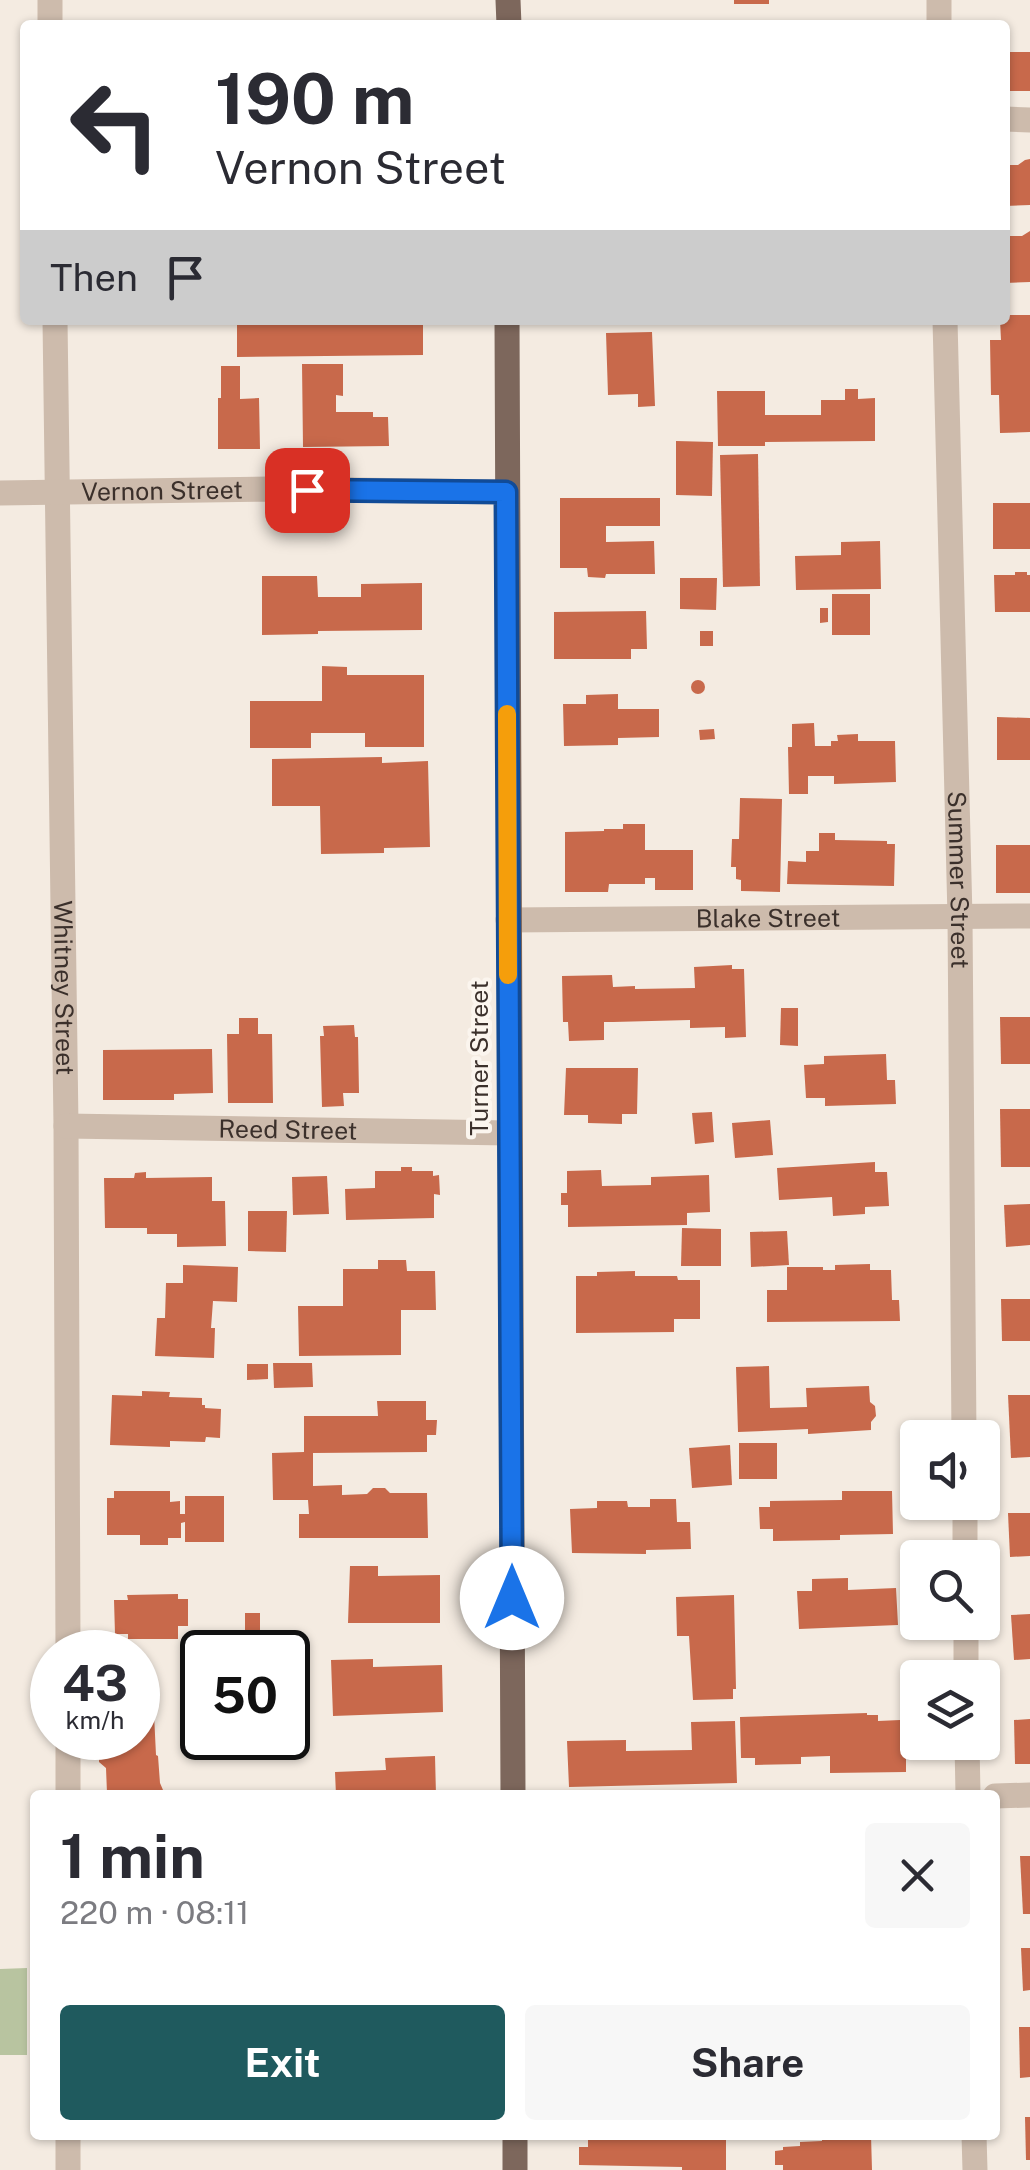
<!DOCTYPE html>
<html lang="en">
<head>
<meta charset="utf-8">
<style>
  body { margin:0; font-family:"Public Sans",sans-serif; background:#f7f7f7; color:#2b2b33; height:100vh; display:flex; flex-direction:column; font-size:38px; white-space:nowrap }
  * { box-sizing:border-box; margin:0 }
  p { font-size:32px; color:#7c7c81 }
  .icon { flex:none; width:55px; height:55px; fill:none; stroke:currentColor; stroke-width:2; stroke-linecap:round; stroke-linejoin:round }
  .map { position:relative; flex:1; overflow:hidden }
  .sheet { position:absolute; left:30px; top:1790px; width:970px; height:350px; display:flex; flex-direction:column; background:#fff; border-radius:10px; box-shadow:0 2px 8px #0004 }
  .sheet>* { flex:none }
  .banner { position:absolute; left:20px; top:20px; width:990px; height:305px; border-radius:10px; box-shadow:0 2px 8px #0004; background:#fff; color:#2b2b33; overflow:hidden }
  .tools { position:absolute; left:900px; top:1420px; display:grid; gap:20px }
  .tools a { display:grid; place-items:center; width:100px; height:100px; border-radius:10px; background:#fff; box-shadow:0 2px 8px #0004; font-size:50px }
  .speed { position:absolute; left:30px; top:1630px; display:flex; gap:20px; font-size:50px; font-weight:700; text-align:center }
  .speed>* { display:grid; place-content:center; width:130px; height:130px; border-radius:50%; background:#fff; box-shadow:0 2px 8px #0004; line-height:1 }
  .speed small { font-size:25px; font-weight:400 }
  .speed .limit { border:5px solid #111; border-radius:15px; background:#fff; color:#111 }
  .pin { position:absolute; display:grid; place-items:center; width:85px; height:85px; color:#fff; margin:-42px; border-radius:20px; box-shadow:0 5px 15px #0006 }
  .me { position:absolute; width:110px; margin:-55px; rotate:0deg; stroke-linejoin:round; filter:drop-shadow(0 0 8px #0008) }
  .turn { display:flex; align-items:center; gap:35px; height:210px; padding:0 30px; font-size:45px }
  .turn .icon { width:130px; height:130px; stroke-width:2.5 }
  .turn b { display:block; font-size:70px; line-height:85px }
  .then { display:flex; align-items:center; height:95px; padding:0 30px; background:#0003; gap:20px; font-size:38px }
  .round { display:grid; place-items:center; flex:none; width:105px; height:105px; border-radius:10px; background:#f7f7f7 }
  .head { display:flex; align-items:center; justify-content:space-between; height:170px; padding:0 30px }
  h1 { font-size:60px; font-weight:700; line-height:75px }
  .primary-button { display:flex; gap:20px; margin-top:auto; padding:20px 30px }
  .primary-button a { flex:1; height:115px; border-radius:10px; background:#1f5a5e; color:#fff; font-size:40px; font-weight:700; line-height:115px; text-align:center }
  .primary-button a+a { background:#f7f7f7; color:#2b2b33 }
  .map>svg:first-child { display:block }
  .green { fill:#b8c4a0 }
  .building { fill:#c8694b }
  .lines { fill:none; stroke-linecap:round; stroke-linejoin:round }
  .minor { stroke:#cdbbac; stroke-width:25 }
  .major { stroke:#7d675c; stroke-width:25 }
  .route-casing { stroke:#114b97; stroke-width:25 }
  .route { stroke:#1a73e8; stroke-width:18 }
  .slow { stroke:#f59e0b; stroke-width:18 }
  .labels { text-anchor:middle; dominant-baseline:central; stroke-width:8; stroke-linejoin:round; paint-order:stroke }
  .street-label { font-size:25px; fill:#3b302b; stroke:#fbf5ee }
</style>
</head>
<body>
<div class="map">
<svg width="1030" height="2170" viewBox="0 0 1030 2170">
  <rect width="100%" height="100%" fill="#f4ebe1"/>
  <!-- green -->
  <polygon class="green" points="27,1968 27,2055 0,2055 0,1969"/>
  <!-- building -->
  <g class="building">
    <rect x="734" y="0" width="35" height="4"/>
    <rect x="1005" y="52" width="25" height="39"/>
    <polygon points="1030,159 1030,205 1005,206 1005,165 1018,165 1025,160"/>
    <polygon points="1030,231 1030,282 1005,283 1005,236 1022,236"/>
    <polygon points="1005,315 1030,315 1030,432 1000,433 999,395 991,395 990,340 1001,340 1000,320 1005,320"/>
    <polygon points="237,320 423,320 423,355 237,357"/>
    <polygon points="652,332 655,406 638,407 638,394 608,395 606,333"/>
    <polygon points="302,364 343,364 343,396 336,395 336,412 373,412 373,417 388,417 389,446 303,447"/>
    <polygon points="221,366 240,366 240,399 259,398 260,449 218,449 218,398 221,398"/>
    <polygon points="845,389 858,389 858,399 875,398 875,441 765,442 765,446 718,446 717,391 765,391 765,415 821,415 821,400 845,400"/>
    <polygon points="676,441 713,442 712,496 676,495"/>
    <polygon points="758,454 760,586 723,587 720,455"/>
    <polygon points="560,498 660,498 660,526 606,526 606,542 654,541 655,574 606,574 605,578 588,577 587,568 560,568"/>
    <rect x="993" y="503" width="37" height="46"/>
    <polygon points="880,541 881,589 796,590 795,556 841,555 841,542"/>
    <polygon points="1015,572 1027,572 1027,575 1030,575 1030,612 995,612 994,575 1015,575"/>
    <polygon points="262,576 317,576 318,597 361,597 361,584 422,583 422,630 318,631 318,634 262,635"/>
    <polygon points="680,578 717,578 716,610 680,609"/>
    <rect x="832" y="594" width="38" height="41"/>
    <polygon points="820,608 828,608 828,622 820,623"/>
    <polygon points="646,611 647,649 631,649 631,659 554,659 554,612"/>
    <rect x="700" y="631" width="13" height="15"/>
    <polygon points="322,666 347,667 347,675 424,675 424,747 365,747 365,733 311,733 311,748 250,748 250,701 322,701"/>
    <circle cx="698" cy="687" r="7"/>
    <polygon points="618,694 618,709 659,709 659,737 618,738 618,745 564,746 563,704 586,704 586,695"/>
    <polygon points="997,717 1030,718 1030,760 997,760"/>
    <polygon points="814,723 815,746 831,746 831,741 838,741 837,735 858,734 858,741 895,741 896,782 834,784 834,776 808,776 808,794 789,794 788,747 792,747 792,724"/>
    <polygon points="714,729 715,739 700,740 699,730"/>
    <polygon points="382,757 382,763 428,761 430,847 384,848 384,853 321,854 320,806 272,806 272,759"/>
    <polygon points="740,798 782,799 780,892 741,891 741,880 736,879 736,867 731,867 732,839 739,839"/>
    <polygon points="623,824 645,824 645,850 693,850 693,890 655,890 655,878 645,878 645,884 609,884 608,892 565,892 565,832 604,831 604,829 623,829"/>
    <polygon points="819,833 835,833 835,840 887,841 887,844 895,844 894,886 787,884 788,861 806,862 806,851 819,851"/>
    <rect x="996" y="845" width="34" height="48"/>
    <polygon points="732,965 732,969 744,969 746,1037 725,1038 725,1027 690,1028 690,1020 613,1022 604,1022 604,1040 569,1041 568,1022 563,1022 562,976 612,975 613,987 635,986 635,989 695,988 694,967"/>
    <polygon points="781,1008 798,1008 798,1046 780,1045"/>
    <polygon points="1000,1017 1030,1017 1030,1064 1001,1064"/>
    <polygon points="239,1018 258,1018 258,1034 272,1034 273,1103 228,1103 227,1034 239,1034"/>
    <polygon points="354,1025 355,1037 358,1037 359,1093 343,1093 344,1106 322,1107 320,1036 324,1036 323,1026"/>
    <polygon points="212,1049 213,1093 174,1094 174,1100 103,1100 103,1050"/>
    <polygon points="886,1054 887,1080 895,1080 896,1104 825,1106 825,1098 806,1098 804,1065 824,1064 824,1056"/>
    <polygon points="566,1068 638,1068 637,1114 622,1114 622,1124 588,1123 588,1115 564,1115"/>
    <polygon points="1000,1109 1030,1109 1030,1167 1001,1167"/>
    <polygon points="712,1112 714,1142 695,1144 692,1113"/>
    <polygon points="770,1120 773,1155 735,1158 732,1123"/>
    <polygon points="875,1162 875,1172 887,1172 889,1206 865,1207 865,1214 833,1216 832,1197 779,1200 777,1168"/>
    <polygon points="401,1167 412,1167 412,1171 433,1171 433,1176 439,1175 440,1195 434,1194 434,1218 346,1220 345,1189 375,1188 375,1171 401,1171"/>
    <polygon points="601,1170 602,1186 651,1185 651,1177 709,1175 710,1212 687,1213 687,1225 568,1227 568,1205 561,1205 561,1193 567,1193 567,1171"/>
    <polygon points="146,1172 146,1178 212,1177 212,1201 225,1201 226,1246 177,1247 177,1234 147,1234 147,1228 105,1228 104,1178 134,1178 135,1173"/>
    <polygon points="327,1176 329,1214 293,1215 292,1177"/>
    <polygon points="1030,1204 1030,1245 1006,1247 1004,1205"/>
    <polygon points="248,1211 287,1211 286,1252 248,1251"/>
    <polygon points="682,1228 721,1229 721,1266 681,1266"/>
    <polygon points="787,1231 789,1265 751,1267 750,1232"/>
    <polygon points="378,1260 406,1260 407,1271 435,1271 436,1310 401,1310 401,1355 299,1356 298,1306 343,1306 343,1269 378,1269"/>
    <polygon points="870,1264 870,1270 891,1270 892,1300 899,1300 900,1321 767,1322 767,1290 787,1290 787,1267 823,1267 823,1270 835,1270 835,1265"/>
    <polygon points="183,1265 238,1267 237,1302 213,1301 211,1328 215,1328 214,1358 155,1356 157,1318 165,1318 166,1283 183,1283"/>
    <polygon points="635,1271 635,1276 677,1276 678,1280 700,1280 700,1319 674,1319 674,1332 576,1333 576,1276 597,1276 597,1272"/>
    <polygon points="1001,1299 1030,1299 1030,1341 1002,1341"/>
    <polygon points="273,1363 312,1363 313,1387 274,1388"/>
    <polygon points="247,1364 268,1364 268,1379 247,1380"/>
    <polygon points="769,1366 770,1408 807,1407 806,1388 869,1386 870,1402 875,1406 876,1416 871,1422 871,1430 808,1434 808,1429 738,1432 736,1367"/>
    <polygon points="142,1391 170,1392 169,1397 202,1398 202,1405 205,1405 205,1408 221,1409 220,1438 206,1437 205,1442 170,1441 170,1447 110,1445 112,1395 142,1396"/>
    <polygon points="1008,1395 1030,1395 1030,1457 1011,1458"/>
    <polygon points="377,1401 426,1401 426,1420 437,1420 436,1435 427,1435 427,1452 313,1453 313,1486 342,1485 342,1495 367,1494 373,1488 385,1488 390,1493 427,1493 428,1538 299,1538 299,1514 309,1514 308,1500 273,1500 272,1453 304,1452 304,1416 378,1416"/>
    <rect x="739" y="1443" width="38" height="36"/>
    <polygon points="730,1445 732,1485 692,1488 689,1448"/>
    <polygon points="114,1491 170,1491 170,1502 180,1501 180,1514 185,1514 185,1496 224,1496 224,1542 185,1542 185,1522 181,1523 181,1538 168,1538 168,1545 140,1545 140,1535 107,1535 107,1498 114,1498"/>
    <polygon points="842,1491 892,1491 893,1534 840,1535 840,1540 773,1541 773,1529 760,1529 759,1507 770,1507 770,1501 842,1500"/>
    <polygon points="650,1499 676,1499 677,1522 690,1522 691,1549 646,1550 646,1554 572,1553 570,1509 597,1508 597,1501 627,1501 628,1507 650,1507"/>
    <polygon points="1008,1513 1030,1513 1030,1556 1010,1557"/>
    <polygon points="350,1566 378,1566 378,1576 440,1575 440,1623 348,1623"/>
    <polygon points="848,1578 848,1590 896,1588 898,1625 799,1629 797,1591 812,1591 812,1579"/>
    <polygon points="178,1594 178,1599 188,1599 188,1626 178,1626 178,1639 128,1639 128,1634 115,1634 114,1600 128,1600 127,1595"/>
    <polygon points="734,1595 736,1689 733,1689 733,1699 693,1700 689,1636 677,1636 676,1597"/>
    <polygon points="245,1613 260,1613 260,1640 245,1639"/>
    <polygon points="1030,1614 1030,1659 1014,1660 1011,1615"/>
    <polygon points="373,1659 373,1667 442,1665 443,1712 333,1716 331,1660"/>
    <polygon points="867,1713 867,1715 878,1715 878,1721 900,1720 901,1747 906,1747 906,1772 830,1773 830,1756 801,1757 801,1764 755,1765 755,1758 741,1758 740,1717"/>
    <polygon points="154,1714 156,1755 158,1756 160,1783 163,1790 162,1795 109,1795 107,1793 106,1768 99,1762 99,1754 106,1746 106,1738 138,1738 138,1715"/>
    <polygon points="1030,1719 1030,1764 1015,1764 1014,1720"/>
    <polygon points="735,1721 737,1783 569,1787 567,1741 626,1740 626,1751 692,1750 691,1722"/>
    <polygon points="435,1756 436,1795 336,1795 335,1772 386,1770 385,1758"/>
    <polygon points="1020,1856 1030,1856 1030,1914 1023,1914"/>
    <polygon points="1021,1948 1030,1948 1030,1990 1023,1991"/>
    <polygon points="1019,2027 1030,2027 1030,2077 1020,2078"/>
    <polygon points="1025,2117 1030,2117 1030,2160 1026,2160"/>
    <polygon points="588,2135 726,2135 726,2170 682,2170 682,2167 579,2165 579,2147 588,2147"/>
    <polygon points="822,2135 871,2135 872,2170 783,2170 783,2165 775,2165 775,2151 783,2150 783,2147 800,2146 800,2142 822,2141"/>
  </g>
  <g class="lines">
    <!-- minor -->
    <g class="minor">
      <polyline points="50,0 50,25"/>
      <polyline points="939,0 939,25"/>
      <polyline points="1005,119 1030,120"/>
      <path id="s1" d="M55,320L66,1126L68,1652"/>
      <path id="s2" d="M945,320L960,917L964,1438"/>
      <path id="s3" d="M0,493L270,489L506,492"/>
      <path id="s4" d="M508,920L1030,916"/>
      <path id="s5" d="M66,1126L509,1133"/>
      <polyline points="965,1502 965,1558"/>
      <polyline points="966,1622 966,1678"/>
      <polyline points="68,1738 68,1795"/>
      <polyline points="967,1742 968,1795"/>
      <polyline points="995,1796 1030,1795"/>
      <polyline points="974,2135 975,2170"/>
      <polyline points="68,2170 68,2135"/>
    </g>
    <!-- major -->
    <g class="major">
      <polyline points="508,0 509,25"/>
      <polyline points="507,320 513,1795"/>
      <polyline points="515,2135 515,2170"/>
    </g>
  </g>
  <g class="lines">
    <!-- route casing -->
    <g class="route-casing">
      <polyline id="route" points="307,490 506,492 512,1598"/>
    </g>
    <!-- route -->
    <use href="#route" class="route"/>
    <!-- slow -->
    <polyline class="slow" points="507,714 508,975"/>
  </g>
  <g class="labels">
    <!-- street labels -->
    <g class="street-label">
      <text stroke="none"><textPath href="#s3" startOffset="162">Vernon Street</textPath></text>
      <text stroke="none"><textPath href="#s2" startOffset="560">Summer Street</textPath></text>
      <text stroke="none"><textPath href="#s4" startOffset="260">Blake Street</textPath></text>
      <text stroke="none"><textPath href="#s1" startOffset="668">Whitney Street</textPath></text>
      <text transform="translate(479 1058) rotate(-90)">Turner Street</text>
      <text stroke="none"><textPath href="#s5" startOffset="222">Reed Street</textPath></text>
    </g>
  </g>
</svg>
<div class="tools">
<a><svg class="icon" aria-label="sound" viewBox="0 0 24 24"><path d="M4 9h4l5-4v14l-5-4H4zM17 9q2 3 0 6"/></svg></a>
<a><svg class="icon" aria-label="search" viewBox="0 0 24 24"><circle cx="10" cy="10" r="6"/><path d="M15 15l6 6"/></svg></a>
<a><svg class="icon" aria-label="layers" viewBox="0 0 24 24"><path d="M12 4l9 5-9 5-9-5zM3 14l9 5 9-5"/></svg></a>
</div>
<div class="speed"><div>43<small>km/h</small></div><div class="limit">50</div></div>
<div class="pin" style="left:307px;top:490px;background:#d93025"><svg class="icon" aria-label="arrive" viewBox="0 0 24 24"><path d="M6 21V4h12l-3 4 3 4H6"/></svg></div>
<svg class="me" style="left:512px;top:1598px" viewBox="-20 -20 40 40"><circle r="19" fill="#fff"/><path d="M0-13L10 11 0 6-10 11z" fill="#1a73e8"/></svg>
<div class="banner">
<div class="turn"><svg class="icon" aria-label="left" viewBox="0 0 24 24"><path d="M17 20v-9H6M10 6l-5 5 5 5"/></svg><div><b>190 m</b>Vernon Street</div></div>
<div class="then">Then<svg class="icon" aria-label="arrive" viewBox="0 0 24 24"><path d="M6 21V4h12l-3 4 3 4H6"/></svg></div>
</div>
<section class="sheet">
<div class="head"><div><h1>1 min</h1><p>220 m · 08:11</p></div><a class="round"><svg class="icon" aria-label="close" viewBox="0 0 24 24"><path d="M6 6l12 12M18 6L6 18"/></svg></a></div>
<div class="primary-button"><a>Exit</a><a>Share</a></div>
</section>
</div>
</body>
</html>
